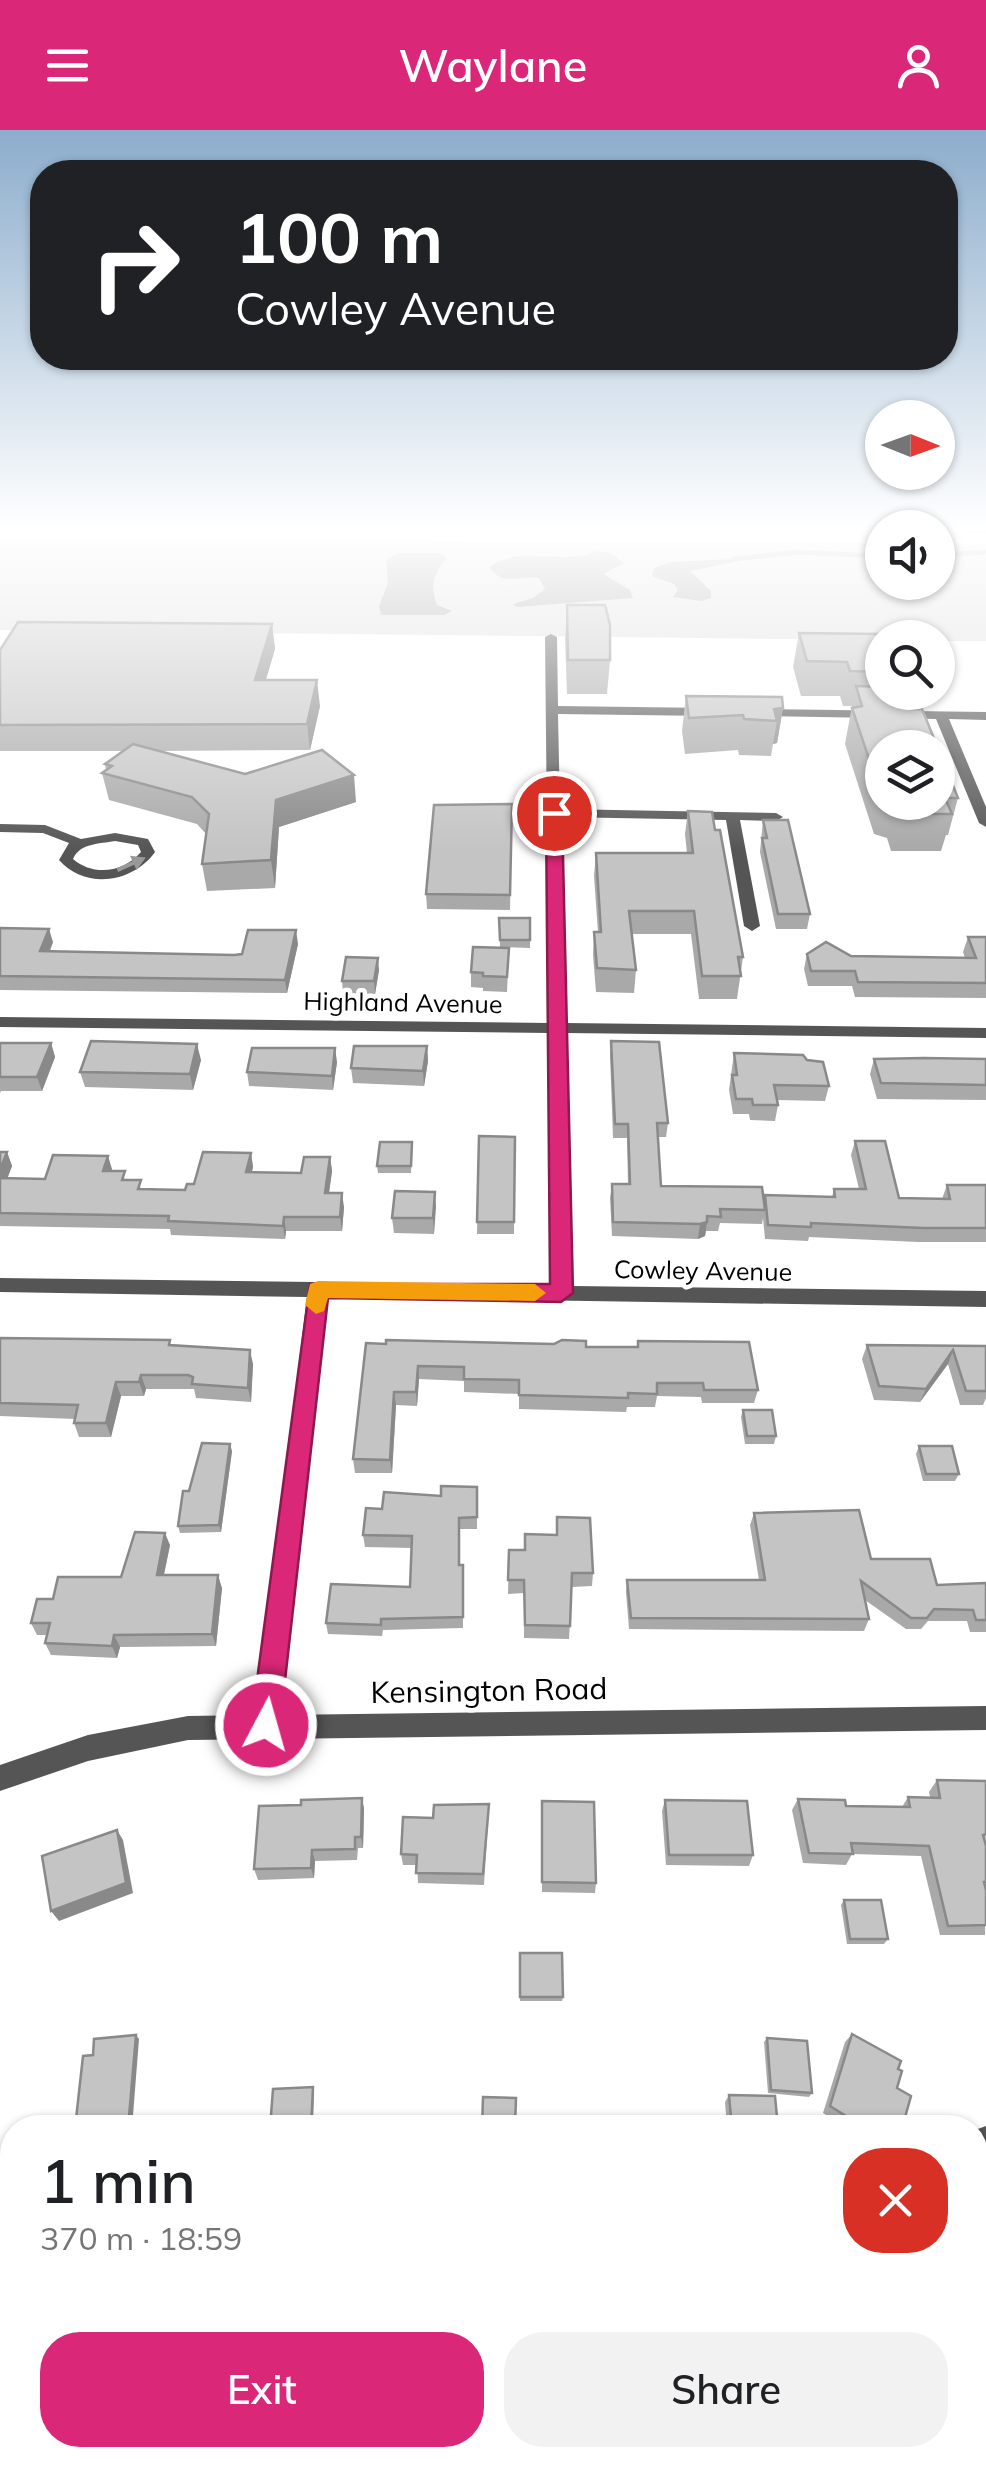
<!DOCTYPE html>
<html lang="en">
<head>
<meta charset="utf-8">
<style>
  body { margin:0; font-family:Mulish,sans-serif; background:#f2f2f2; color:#202124; height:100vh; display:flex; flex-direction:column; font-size:38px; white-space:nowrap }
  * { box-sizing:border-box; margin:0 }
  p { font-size:32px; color:#757577 }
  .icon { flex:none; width:55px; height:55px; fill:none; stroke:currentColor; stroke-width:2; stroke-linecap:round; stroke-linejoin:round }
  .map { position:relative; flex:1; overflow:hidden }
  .drawer { position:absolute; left:0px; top:1985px; width:988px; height:352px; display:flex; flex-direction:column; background:#fff; border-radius:40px 40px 0 0; box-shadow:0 2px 8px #0004 }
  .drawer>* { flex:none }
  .banner { position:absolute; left:30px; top:30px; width:928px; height:210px; border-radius:40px; box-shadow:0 2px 8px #0004; background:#202124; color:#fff; overflow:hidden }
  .needle { width:65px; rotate:91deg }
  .fabs { position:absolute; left:865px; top:270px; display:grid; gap:20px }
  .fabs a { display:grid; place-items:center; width:90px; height:90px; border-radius:50%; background:#fff; box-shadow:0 2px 8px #0004; font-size:50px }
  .pin { position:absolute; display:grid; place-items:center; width:85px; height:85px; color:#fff; margin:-42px; border:5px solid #fff; border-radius:50%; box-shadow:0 2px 10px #0007 }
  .me { position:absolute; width:110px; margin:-55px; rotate:6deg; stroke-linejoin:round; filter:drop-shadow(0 0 8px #0008) }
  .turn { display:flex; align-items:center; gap:35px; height:210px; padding:0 40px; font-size:45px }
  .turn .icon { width:130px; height:130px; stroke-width:2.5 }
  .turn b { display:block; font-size:70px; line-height:85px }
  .round { display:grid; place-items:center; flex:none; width:105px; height:105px; border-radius:40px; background:#f2f2f2 }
  .head { display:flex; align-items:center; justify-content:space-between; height:170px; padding:0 40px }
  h1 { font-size:60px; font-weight:600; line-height:75px }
  .action { display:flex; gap:20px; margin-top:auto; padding:20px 40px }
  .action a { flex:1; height:115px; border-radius:40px; background:#db2777; color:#fff; font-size:40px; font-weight:600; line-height:115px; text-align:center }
  .action a+a { background:#f2f2f2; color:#202124 }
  header { display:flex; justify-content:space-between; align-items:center; height:130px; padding:0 40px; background:#db2777; color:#fff; font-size:45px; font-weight:600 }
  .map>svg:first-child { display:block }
  .green { fill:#dcdcdc }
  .water { fill:#a3a3a3 }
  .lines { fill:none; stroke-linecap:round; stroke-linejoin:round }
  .stream { stroke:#a3a3a3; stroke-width:5 }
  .street { fill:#555; fill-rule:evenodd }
  .wall { fill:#a9a9a9; fill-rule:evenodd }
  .shaded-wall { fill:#898989 }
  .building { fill:#c4c4c4; stroke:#898989; stroke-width:2.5 }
  .oneway { fill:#999 }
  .route { fill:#db2777; stroke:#8e194d; stroke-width:2.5 }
  .slow { fill:#f59e0b }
  .labels { text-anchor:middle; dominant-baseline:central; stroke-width:9; stroke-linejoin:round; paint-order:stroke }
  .street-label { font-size:25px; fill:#000; stroke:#fff }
  .near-street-label { font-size:30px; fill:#000; stroke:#fff }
</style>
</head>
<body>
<header><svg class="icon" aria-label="menu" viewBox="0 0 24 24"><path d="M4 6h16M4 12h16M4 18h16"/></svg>Waylane<svg class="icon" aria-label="person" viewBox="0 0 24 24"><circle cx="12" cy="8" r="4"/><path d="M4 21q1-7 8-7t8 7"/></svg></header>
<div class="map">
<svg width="986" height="2336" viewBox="0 0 986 2336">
  <rect width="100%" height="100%" fill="#fff"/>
  <!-- green -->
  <polygon class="green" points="0,409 882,413 882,452 938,452 938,413 986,414 986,511 938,511 938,508 882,510 0,500"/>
  <!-- water -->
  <g class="water">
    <path d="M597,421L611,423L624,433L603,444L630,460L633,468L517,477L513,474L533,468L545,459L539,448C520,445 502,457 489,437C521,414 563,437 597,421Z"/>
    <path d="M398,423H440L447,428C433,444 430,455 437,475L452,481L444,485H381L379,476L388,453L386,430Z"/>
    <polygon points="734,429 739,431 690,441 711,461 711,468 702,471 673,467 678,460 674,454 652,446 654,438 670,432"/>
  </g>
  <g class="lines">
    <!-- stream -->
    <g class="stream">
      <polyline points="938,425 986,422"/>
      <polyline points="734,429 797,422 882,426"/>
    </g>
    <!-- street -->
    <g class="street">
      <polygon points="551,504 557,507 558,576 710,578 716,582 710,586 558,584 560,679 776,683 783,687 776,691 740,690 760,796 752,801 744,796 726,690 561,687 565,893 986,898 986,908 565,903 571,1156 986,1161 986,1177 327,1167 280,1585 986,1576 986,1600 188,1610 88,1631 0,1661 0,1635 88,1605 188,1586 255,1585 307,1167 0,1162 0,1148 551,1155 549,903 0,897 0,887 549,893 545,507"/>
      <polygon points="759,579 986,582 986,590 949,589 986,677 986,697 979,693 936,589 755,586 755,580"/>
      <path d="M0,694L45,695L81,709L115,703L148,709L155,722C133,753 85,760 59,730L69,713L43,703L0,702ZM115,711L138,715L141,722C124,742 94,747 73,729C80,713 99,714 115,711Z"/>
      <polygon points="986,1996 986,2066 975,2071 975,2000"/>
      <polygon points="975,2310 982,2313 986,2336 954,2336 953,2325 975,2325"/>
      <polygon points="374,2325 453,2325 449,2336 369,2336"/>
    </g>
  </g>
  <!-- wall -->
  <g class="wall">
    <polygon points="960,395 986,395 986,403 964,403"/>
    <polygon points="567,475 610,530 607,564 567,564 565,509"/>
    <polygon points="272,494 275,519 266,550 320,576 310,620 158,621 356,672 279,697 275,758 207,761 202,734 206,704 197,694 109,670 102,643 106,641 105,634 123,621 0,621 0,520"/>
    <path d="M799,503L882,509V562L910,579L958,668L948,705H946L941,721H891L887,708L874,704L845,614L852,576H843L840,566H801L793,537ZM882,618L938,672H882Z"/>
    <polygon points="686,566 783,578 777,613 773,614 771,626 739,625 738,620 685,624 682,601"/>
    <polygon points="512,674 510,780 427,779 426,764"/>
    <polygon points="688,681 743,827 737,869 699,869 691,804 632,804 636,840 634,863 596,862 593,825 594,802 598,802 594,746 596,723 687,723 685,704"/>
    <polygon points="763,690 810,784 807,799 776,799 760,722"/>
    <polygon points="499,788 530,810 530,818 500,817"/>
    <polygon points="0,798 53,812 50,821 234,825 298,814 287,863 0,860"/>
    <polygon points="968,807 986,807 986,868 855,867 852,856 808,856 804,839 807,824 965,828 963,822"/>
    <polygon points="509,818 507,862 483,861 483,858 471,857 471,842"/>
    <polygon points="379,840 375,864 343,863 342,851"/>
    <polygon points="611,911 668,993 666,1007 658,1007 661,1056 764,1071 765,1065 832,1067 834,1059 859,1059 851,1025 855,1011 899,1068 942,1069 947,1055 986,1055 986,1112 918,1112 809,1107 808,1111 765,1109 763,1088 762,1094 720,1093 718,1101 706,1101 705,1106 698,1109 612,1106 610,1068 612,1054 628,1054 627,1008 613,1008 610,925"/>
    <polygon points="0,913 51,913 55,927 42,961 1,961 0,963"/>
    <polygon points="427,916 428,931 424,956 353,953 351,938"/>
    <polygon points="734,923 829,956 825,971 777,970 778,975 775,991 750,990 749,984 733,984 729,960"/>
    <polygon points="874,929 986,929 986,970 877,969 870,944"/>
    <polygon points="201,930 193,960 85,957 80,942"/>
    <polygon points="337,932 333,960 249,956 247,942"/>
    <polygon points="479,1006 515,1007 514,1104 477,1104"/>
    <polygon points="412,1012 411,1043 378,1043 377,1036"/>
    <polygon points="0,1022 7,1022 12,1036 7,1049 45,1049 108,1026 111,1041 143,1059 185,1060 251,1023 253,1037 252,1042 301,1043 330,1027 332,1041 329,1063 344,1077 342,1101 286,1101 285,1109 171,1105 170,1099 0,1096"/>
    <polygon points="435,1062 434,1104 394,1103 392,1088"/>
    <polygon points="0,1208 172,1215 253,1234 251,1272 196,1268 194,1259 146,1259 144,1266 121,1266 111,1307 79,1307 74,1293 75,1289 0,1286"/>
    <polygon points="638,1211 758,1260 754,1273 702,1273 701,1267 657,1266 655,1277 627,1277 626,1282 519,1279 519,1264 464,1262 464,1251 419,1249 417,1276 396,1275 392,1343 355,1343 353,1329 366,1213 637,1217"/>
    <polygon points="867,1215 986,1216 986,1268 983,1275 960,1275 948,1234 920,1272 874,1270 862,1229"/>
    <polygon points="743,1280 776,1306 774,1314 745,1314 741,1287"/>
    <polygon points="919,1316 959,1344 955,1351 923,1351 916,1324"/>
    <polygon points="232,1321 221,1402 180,1403 178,1396 189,1361"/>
    <polygon points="477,1357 477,1399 459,1399 459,1435 463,1435 463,1498 383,1500 382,1506 328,1504 326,1493 410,1457 412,1418 365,1417 363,1405 382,1379"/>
    <polygon points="754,1383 937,1455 986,1453 986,1502 970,1502 967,1491 928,1491 921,1499 906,1499 865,1470 869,1489 864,1501 629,1499 626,1462 627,1450 759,1450 750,1395"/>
    <polygon points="557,1387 593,1443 592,1456 572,1457 569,1509 524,1508 524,1463 508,1464 509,1420 524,1420 556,1404"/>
    <polygon points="170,1415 164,1445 222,1458 216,1516 120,1517 117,1528 51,1525 45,1513 47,1505 37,1505 31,1493 53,1469 121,1447"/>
    <polygon points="937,1650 986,1651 985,1805 940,1805 921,1726 852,1724 846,1735 803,1733 792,1680 798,1669 846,1676 902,1677 908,1667 930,1667 929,1662"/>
    <polygon points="362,1668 364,1679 363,1718 358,1718 357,1730 315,1731 314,1748 258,1750 254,1739 301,1675"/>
    <polygon points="665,1670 753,1725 749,1736 666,1735 662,1681"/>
    <polygon points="542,1671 596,1753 595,1763 542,1762"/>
    <polygon points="489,1674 484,1755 418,1753 417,1735 403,1735 401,1724 433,1688"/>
    <polygon points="844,1770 888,1809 884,1814 847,1814 841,1775"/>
    <polygon points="520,1823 563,1867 562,1871 520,1871"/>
    <polygon points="852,1904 898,1939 897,1958 902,1998 847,1998 823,1983 845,1912"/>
    <polygon points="767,1908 812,1963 809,1967 768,1963 764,1912"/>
    <polygon points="729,1965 778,1998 727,1998 725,1972"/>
    <polygon points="0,2180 12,2325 48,2325 0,2333"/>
  </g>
  <!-- shaded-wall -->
  <g class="shaded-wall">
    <polygon points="272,494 275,519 258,575 255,550"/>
    <polygon points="317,550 320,576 310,620 307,594"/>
    <polygon points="783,578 777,613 773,614 777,591 774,579"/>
    <polygon points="354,645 356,672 279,697 275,758 271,730 276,670"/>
    <polygon points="49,799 53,812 44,834 40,821"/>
    <polygon points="296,800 298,814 287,863 285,850"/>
    <polygon points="378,828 379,840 375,864 374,851"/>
    <polygon points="51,913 55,927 42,961 37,947"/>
    <polygon points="197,914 201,930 193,960 190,944"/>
    <polygon points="427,916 428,931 424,956 423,941"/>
    <polygon points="335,918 337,932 333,960 332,946"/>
    <polygon points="7,1022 12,1036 2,1062 0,1056 0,1040"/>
    <polygon points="251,1023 253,1037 248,1056 246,1042"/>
    <polygon points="108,1026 112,1039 107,1054 103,1041"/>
    <polygon points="330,1027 332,1041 327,1077 325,1063"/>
    <polygon points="435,1062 436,1077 434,1104 433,1088"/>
    <polygon points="342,1063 344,1077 342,1101 340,1087"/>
    <polygon points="284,1087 286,1101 285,1109 283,1096"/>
    <polygon points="707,1092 705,1106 698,1109 700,1094"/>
    <polygon points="250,1220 253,1234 251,1272 248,1258"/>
    <polygon points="953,1220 948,1234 920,1272 926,1259"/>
    <polygon points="418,1236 419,1249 417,1276 416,1262"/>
    <polygon points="141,1245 146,1259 144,1266 139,1252"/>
    <polygon points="116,1252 121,1266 111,1307 106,1293"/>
    <polygon points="394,1262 396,1275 392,1343 390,1330"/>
    <polygon points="230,1314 232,1321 221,1402 219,1395"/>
    <polygon points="165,1403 170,1415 161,1458 157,1445"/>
    <polygon points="218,1445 222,1458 216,1516 212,1504"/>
    <polygon points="114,1505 120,1517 117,1528 112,1516"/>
    <polygon points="362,1668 364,1679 363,1718 361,1707"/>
    <polygon points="117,1700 123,1710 133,1763 59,1791 51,1781"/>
    <polygon points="312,1720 315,1731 314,1748 311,1738"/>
    <polygon points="136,1905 139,1909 132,1998 128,1998"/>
    <polygon points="313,1957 314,1961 313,1998 311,1998"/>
  </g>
  <!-- building -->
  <g class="building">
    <polygon points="567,475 605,475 610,495 610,530 568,530"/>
    <polygon points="18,492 272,494 255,550 317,550 307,594 0,595 0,520"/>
    <polygon points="799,503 881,504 882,509 882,542 850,541 847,532 807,531"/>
    <polygon points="856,556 882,557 882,562 904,562 910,579 922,579 938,618 882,618 882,668 852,578 862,576"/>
    <polygon points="686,566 782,567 783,578 774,579 777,591 744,589 743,585 689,588"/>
    <polygon points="133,614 245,644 322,620 354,645 276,670 271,730 202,734 209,684 192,667 102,643 112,636 105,634"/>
    <polygon points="938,618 958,668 945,668 952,684 900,684 896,672 938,672"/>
    <polygon points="512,674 510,765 426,764 434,675"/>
    <polygon points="688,681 712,682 715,700 720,700 743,827 738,827 741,846 702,846 694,781 629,781 636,840 597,838 594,802 601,802 596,723 693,723"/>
    <polygon points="763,690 788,690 810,784 778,784 762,708 767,708"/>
    <polygon points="499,788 530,788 530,810 500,810"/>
    <polygon points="0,798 49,799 40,821 234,825 242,824 248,800 296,800 285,850 0,846"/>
    <polygon points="968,807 986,807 986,853 858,852 855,841 811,841 807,824 826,812 851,826 976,828"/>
    <polygon points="473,817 509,818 507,847 483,846 483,843 471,842"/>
    <polygon points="346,827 378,828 374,851 342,851"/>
    <polygon points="91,911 197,914 190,944 80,942"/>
    <polygon points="611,911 659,912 668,993 657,993 661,1056 762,1057 765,1080 720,1079 721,1087 707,1086 707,1092 700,1094 613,1092 612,1054 630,1054 628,994 615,994"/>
    <polygon points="0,913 51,913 37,947 0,947"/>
    <polygon points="354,916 427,916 423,941 351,938"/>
    <polygon points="252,918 335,918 332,946 247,942"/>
    <polygon points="734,923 803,925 807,930 823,932 829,956 774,955 778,975 753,975 752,969 736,969 732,945 737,945"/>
    <polygon points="924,928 986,929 986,955 881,953 874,929"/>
    <polygon points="479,1006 515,1007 514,1092 477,1092"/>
    <polygon points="855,1011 885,1011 899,1068 950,1069 947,1055 986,1055 986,1098 923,1098 811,1093 811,1097 768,1095 765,1065 835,1067 834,1059 866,1059"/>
    <polygon points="380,1012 412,1012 411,1036 377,1036"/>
    <polygon points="0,1022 7,1022 0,1040"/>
    <polygon points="203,1022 251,1023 246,1042 301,1043 304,1027 330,1027 325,1063 342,1063 340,1087 284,1087 283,1096 168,1091 169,1086 0,1083 0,1048 45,1049 53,1025 108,1026 103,1041 125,1041 122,1050 141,1050 138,1059 185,1060 187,1054 194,1054"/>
    <polygon points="395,1061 435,1062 433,1088 392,1088"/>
    <polygon points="0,1208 170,1210 169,1215 250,1220 248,1258 192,1254 193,1247 188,1245 141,1245 139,1252 116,1252 106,1293 74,1293 78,1275 0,1273"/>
    <polygon points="386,1210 554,1214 562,1210 586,1211 586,1217 638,1217 638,1211 749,1212 758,1260 704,1260 703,1253 657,1253 657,1264 628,1263 628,1268 519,1265 519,1250 464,1249 464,1237 418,1236 416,1262 394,1262 390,1330 353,1329 366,1213 386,1214"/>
    <polygon points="867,1215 986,1216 986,1261 966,1261 953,1220 926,1259 879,1256"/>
    <polygon points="743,1280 772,1280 776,1306 747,1306"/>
    <polygon points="202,1313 230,1314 219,1395 178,1396 183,1361 189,1361"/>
    <polygon points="919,1316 952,1316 959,1344 926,1344"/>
    <polygon points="441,1356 477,1357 477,1387 459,1388 459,1435 463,1435 463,1487 381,1489 381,1495 326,1493 331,1454 410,1457 412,1406 363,1405 366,1378 382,1379 384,1362 441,1366"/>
    <polygon points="859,1380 871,1429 930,1429 937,1455 986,1453 986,1490 976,1490 973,1480 934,1479 927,1488 911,1488 861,1451 869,1489 631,1488 627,1450 765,1450 754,1383"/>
    <polygon points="557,1387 590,1388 593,1443 572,1443 570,1496 525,1495 524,1450 508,1450 509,1420 525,1420 525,1404 557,1405"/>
    <polygon points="135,1402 165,1403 157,1445 218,1445 212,1504 114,1505 112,1516 45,1513 50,1493 31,1493 37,1469 53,1469 58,1447 121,1447"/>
    <polygon points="937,1650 986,1651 986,1704 983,1705 986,1716 986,1752 984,1752 986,1760 986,1795 948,1796 929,1716 851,1713 853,1724 809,1723 798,1669 845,1670 846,1676 910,1677 908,1667 940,1668"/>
    <polygon points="362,1668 361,1707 355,1707 355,1719 312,1720 311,1738 254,1739 259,1676 301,1675 301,1670"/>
    <polygon points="665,1670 747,1671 753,1725 669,1725"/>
    <polygon points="542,1671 594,1672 596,1753 542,1752"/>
    <polygon points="489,1674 483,1744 416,1743 417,1725 401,1724 403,1687 433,1688 434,1675"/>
    <polygon points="117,1700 126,1753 51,1781 42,1726"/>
    <polygon points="844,1770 881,1770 888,1809 850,1809"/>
    <polygon points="520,1823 562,1823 563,1867 520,1867"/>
    <polygon points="852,1904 901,1931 898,1939 902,1941 897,1958 911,1966 902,1998 865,1998 830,1976"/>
    <polygon points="136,1905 128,1998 106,1998 106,1995 75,1998 83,1926 93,1925 94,1909"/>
    <polygon points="767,1908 807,1911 812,1963 771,1960"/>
    <polygon points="313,1957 311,1998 270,1998 273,1959"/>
    <polygon points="729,1965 775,1966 778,1998 732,1998"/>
    <polygon points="483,1967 516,1968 515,1998 482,1998"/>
    <polygon points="12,2179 12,2325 37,2325 0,2331 0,2180"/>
  </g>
  <!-- one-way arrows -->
  <defs><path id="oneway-solid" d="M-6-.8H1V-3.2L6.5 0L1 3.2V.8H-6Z" transform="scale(2.5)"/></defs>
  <use class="oneway" href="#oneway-solid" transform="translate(131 734) rotate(-24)"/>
  <!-- sky -->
  <linearGradient id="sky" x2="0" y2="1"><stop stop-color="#8cadcc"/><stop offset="0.55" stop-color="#fff"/><stop offset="1" stop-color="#fff" stop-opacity="0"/></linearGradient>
  <rect width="986" height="722" fill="url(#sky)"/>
  <!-- route -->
  <polygon class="route" points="554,679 562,683 573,1163 561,1172 328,1168 280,1595 276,1605 266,1609 255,1605 251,1595 310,1154 550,1154 546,683"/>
  <!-- slow -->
  <polygon class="slow" points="318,1151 535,1154 546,1163 535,1171 328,1168 324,1181 316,1184 305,1175 310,1154"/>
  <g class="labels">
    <!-- street labels -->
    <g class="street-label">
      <text transform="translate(403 872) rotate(1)">Highland Avenue</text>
      <text transform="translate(703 1140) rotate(1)">Cowley Avenue</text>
    </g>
    <!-- near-street labels -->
    <g class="near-street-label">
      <text transform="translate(489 1560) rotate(-1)">Kensington Road</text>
    </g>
  </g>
</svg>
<div class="fabs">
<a><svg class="needle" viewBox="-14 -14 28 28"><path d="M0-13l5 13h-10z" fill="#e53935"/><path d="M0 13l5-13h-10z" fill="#757577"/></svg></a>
<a><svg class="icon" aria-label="sound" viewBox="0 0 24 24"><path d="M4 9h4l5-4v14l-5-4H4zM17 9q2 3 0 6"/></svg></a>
<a><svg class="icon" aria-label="search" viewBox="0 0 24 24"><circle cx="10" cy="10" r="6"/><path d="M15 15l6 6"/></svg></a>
<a><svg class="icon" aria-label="layers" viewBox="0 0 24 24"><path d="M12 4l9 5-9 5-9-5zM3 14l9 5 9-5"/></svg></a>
</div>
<div class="pin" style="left:554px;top:683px;background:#d93025"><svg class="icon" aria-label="arrive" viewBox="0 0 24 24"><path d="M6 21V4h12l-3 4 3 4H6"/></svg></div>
<svg class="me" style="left:266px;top:1595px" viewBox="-20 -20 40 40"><circle r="17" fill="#db2777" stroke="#fff" stroke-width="3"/><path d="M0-11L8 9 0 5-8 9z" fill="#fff"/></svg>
<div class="banner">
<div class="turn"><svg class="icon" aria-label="right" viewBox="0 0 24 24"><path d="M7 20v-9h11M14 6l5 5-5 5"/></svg><div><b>100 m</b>Cowley Avenue</div></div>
</div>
<section class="drawer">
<div class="head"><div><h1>1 min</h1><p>370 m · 18:59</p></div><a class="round" style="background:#d93025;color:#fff"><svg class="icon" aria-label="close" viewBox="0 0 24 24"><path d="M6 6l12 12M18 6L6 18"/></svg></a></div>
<div class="action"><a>Exit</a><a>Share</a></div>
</section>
</div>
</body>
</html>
